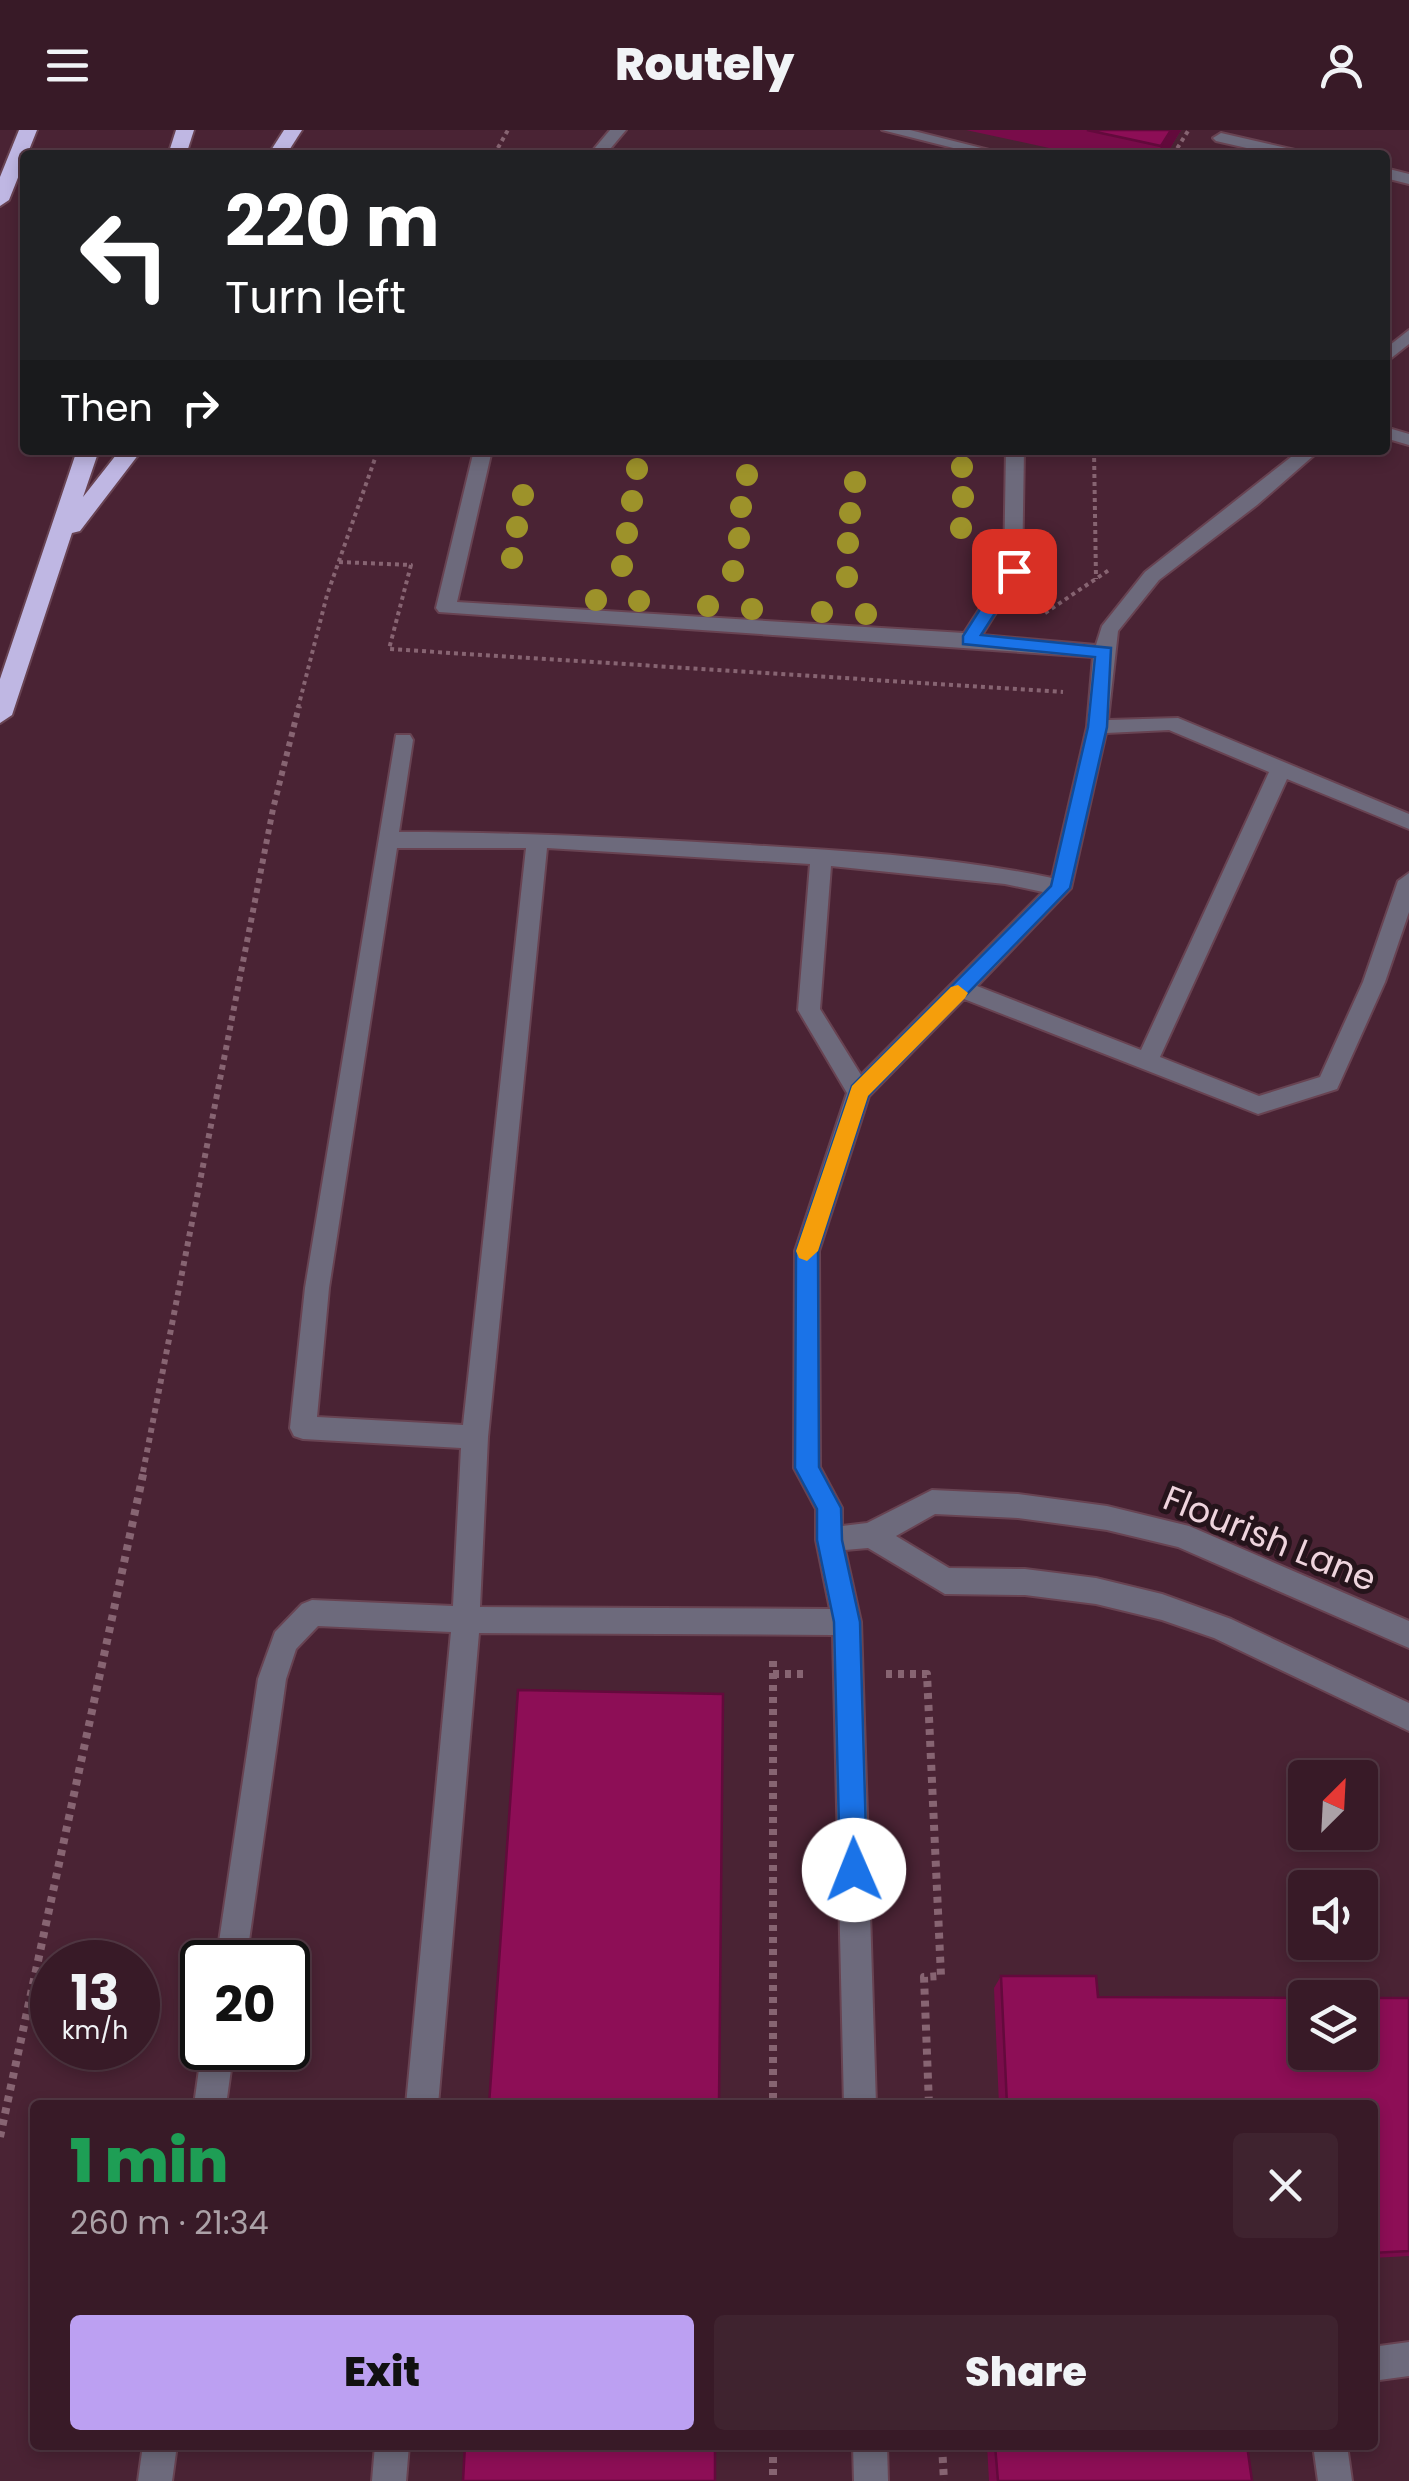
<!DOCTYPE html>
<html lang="en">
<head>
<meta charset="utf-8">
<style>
  body { margin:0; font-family:Poppins,sans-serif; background:#3f232f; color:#f1f3f6; height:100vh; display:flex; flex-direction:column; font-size:38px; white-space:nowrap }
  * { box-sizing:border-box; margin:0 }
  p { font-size:32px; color:#aba1a7 }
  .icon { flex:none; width:55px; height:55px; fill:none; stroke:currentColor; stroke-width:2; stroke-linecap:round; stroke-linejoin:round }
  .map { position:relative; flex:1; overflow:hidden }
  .sheet { position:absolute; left:30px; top:1970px; width:1348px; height:350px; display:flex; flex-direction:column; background:#381a27; border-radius:10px; box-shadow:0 5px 15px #0003,0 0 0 2px #523844 }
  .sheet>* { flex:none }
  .guide { position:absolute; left:20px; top:20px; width:1370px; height:305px; border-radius:10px; box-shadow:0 5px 15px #0003,0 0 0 2px #523844; background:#202124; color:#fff; overflow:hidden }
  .needle { width:65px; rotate:24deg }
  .controls { position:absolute; left:1288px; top:1630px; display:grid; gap:20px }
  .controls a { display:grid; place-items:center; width:90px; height:90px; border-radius:10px; background:#381a27; box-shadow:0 5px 15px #0003,0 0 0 2px #523844; font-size:50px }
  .speed { position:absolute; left:30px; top:1810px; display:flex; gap:20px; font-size:50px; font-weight:700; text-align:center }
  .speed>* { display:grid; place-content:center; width:130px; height:130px; border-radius:50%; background:#381a27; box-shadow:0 5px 15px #0003,0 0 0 2px #523844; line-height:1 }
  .speed small { font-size:25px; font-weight:400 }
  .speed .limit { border:5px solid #111; border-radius:15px; background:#fff; color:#111 }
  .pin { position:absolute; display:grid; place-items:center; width:85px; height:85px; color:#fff; margin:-42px; border-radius:20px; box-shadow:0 5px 15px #0006 }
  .me { position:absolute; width:110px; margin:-55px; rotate:359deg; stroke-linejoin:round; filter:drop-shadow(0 0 8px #0008) }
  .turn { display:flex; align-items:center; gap:35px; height:210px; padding:0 40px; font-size:45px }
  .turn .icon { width:130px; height:130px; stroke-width:2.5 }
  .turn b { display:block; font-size:70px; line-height:85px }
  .then { display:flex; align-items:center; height:95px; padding:0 40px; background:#0003; gap:20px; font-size:38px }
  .round { display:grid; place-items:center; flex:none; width:105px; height:105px; border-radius:10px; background:#3f232f }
  .head { display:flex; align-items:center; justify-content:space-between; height:170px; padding:0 40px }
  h1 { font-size:60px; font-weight:800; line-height:75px; color:#1e9e55 }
  .cta { display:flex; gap:20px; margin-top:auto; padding:20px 40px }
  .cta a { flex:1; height:115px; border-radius:10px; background:#bca0f2; color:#111; font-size:40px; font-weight:800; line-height:115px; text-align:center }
  .cta a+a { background:#3f232f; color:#f1f3f6 }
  header { display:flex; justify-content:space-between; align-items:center; height:130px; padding:0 40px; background:#381a27; font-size:45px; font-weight:800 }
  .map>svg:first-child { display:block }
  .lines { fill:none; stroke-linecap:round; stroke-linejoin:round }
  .minor-casing { stroke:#684352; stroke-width:4 }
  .highway-casing { stroke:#684352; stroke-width:4 }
  .path-far2 { stroke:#876472; stroke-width:4; stroke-dasharray:4 4; stroke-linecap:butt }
  .path-far1 { stroke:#876472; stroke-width:6; stroke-dasharray:5 5; stroke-linecap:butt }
  .path { stroke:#876472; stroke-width:8; stroke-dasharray:6 6; stroke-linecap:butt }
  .minor { fill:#6d6a7c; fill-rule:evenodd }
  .highway { fill:#bfb7e3; fill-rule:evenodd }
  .tree { fill:#9d922a }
  .wall { fill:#790c4a }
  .shaded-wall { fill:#630a3c }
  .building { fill:#8d0e56; stroke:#630a3c; stroke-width:2.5 }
  .route { fill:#1a73e8; stroke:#114b97; stroke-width:2.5 }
  .slow { fill:#f59e0b }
  .labels { text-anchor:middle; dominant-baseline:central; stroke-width:10; stroke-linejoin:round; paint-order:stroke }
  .street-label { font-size:35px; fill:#eed4dd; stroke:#25141b }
</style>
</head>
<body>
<header><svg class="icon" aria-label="menu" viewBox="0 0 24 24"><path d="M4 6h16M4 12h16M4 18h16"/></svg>Routely<svg class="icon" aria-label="person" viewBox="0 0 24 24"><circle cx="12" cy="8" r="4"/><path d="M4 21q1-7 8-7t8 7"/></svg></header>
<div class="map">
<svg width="1409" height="2351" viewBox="0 0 1409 2351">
  <rect width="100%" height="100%" fill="#4a2334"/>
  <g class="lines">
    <!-- minor casing -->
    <g class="minor-casing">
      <g id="minor">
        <polygon points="610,0 626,0 605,25 589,25"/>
        <polygon points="882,0 910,0 1009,25 981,25"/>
        <polygon points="1221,3 1304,22 1307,25 1278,25 1216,11 1213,8"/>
        <polygon points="1385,38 1409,44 1409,54 1385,48"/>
        <polygon points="1409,200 1409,214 1385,233 1385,219"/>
        <polygon points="1385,297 1409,304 1409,315 1385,308"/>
        <path d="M474,320H492L457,472L964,503L1004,441L1006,320H1024L1022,441L982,505L1096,515L1102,496L1145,442L1300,320H1320L1257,375L1159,450L1118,501L1108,590L1178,588L1409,684V699L1287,649L1160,927L1259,966L1320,947L1363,852L1398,751L1409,743V782L1385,852L1337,959L1258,984L964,869L869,966L819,1121L820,1337L842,1378V1396L867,1393L932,1360L1018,1364L1107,1376L1189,1396L1409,1491V1518L1178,1417L1107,1400L1018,1388L935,1384L896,1406L949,1438L1025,1439L1096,1448L1162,1464L1231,1489L1409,1573V1601L1214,1508L1162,1490L1096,1474L1025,1465L945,1464L868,1418L845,1420L861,1492L876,1975H844L833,1505L479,1503L438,1975H406L451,1502L318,1496L296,1519L286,1549L246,1832H216L258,1549L275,1502L302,1474L312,1470L453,1476L461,1318L303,1309L294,1306L290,1298L305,1158L396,605H410L413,610L399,702C516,702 632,708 749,715C850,721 953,727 1052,748L1087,597L1093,527L439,482L436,478ZM1169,600L1269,642L1141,920L977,856L1071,758L1106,603ZM397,718H526L463,1295L317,1287L329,1158ZM547,718L810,734L798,880L847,963L795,1121L794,1338L816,1379V1410L830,1479L480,1477L488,1307ZM831,736L1005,754L1043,762L861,945L820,879Z"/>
        <polygon points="202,1918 234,1918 226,1975 194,1975"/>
        <polygon points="1409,2212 1409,2246 1372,2251 1372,2217"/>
        <polygon points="143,2315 177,2315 172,2351 138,2351"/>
        <polygon points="375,2315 409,2315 406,2351 372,2351"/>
        <polygon points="853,2315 887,2315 888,2351 854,2351"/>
        <polygon points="1313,2315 1347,2315 1352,2351 1318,2351"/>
      </g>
    </g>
    <!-- highway casing -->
    <g class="highway-casing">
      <g id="highway">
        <polygon points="19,0 37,0 9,70 0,76 0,47"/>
        <polygon points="176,0 194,0 186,25 168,25"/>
        <polygon points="284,0 302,0 286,25 268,25"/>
        <polygon points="77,320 99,320 83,367 120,320 142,320 80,401 72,403 12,585 0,593 0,549"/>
      </g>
    </g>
    <!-- path-far2 -->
    <g class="path-far2">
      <polyline points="494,25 508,0"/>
      <polyline points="1173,25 1188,1"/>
      <polyline points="1094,320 1096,449"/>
      <polyline points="339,432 411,435 389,519 1063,562"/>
      <polyline points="1045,483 1109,440"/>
      <polyline points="298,578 327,465 378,320"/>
    </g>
    <!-- path-far1 -->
    <polyline class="path-far1" points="143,1342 273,679 299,576"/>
    <!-- path -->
    <g class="path">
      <polyline points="773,1531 773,1975"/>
      <polyline points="773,1544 809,1544"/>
      <polyline points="886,1544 927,1544 941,1846 924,1847 929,1975"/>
      <polyline points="0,2007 144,1340"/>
      <polyline points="773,2315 773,2351"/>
      <polyline points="942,2315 944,2351"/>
    </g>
    <!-- minor -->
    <use href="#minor" class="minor"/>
    <!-- highway -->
    <use href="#highway" class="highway"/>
  </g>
  <!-- trees -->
  <g class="tree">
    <circle cx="962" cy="337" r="11"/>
    <circle cx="637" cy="339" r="11"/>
    <circle cx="747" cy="345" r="11"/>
    <circle cx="855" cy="352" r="11"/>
    <circle cx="523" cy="365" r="11"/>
    <circle cx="963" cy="367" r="11"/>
    <circle cx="632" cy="371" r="11"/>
    <circle cx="741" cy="377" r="11"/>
    <circle cx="850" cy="383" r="11"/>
    <circle cx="517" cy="397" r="11"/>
    <circle cx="961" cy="398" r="11"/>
    <circle cx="627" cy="403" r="11"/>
    <circle cx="739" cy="408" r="11"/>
    <circle cx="848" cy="413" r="11"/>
    <circle cx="512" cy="428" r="11"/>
    <circle cx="622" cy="436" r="11"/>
    <circle cx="733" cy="441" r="11"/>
    <circle cx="847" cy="447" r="11"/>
    <circle cx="596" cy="470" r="11"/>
    <circle cx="639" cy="471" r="11"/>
    <circle cx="708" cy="476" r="11"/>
    <circle cx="752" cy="479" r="11"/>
    <circle cx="822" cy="482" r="11"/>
    <circle cx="866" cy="484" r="11"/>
  </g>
  <!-- wall -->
  <g class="wall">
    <polygon points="966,0 1181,0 1166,25 1081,25"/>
    <polygon points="1001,1846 1098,1867 1409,1868 1409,2126 1372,2128 1372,1975 999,1975 994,1858"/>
    <polygon points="987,2315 1247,2315 1252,2351 989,2351"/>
  </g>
  <!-- shaded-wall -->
  <polygon class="shaded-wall" points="1171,0 1181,0 1166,25 1159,25 1161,16"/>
  <!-- building -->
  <g class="building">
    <polygon points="1087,0 1171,0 1161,16"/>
    <polygon points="518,1560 723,1564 719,1975 489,1975"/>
    <polygon points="1001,1846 1096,1846 1098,1867 1305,1868 1305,1922 1360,1922 1360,1868 1409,1868 1409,2121 1372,2123 1372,1975 1007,1975"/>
    <polygon points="465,2315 715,2315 715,2351 463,2351"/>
    <polygon points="995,2315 1247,2315 1252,2351 998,2351"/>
  </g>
  <!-- route -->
  <polygon class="route" points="1014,436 1022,441 981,505 1111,518 1107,597 1070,758 868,966 818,1121 819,1337 841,1378 842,1410 860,1492 867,1740 863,1749 854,1753 844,1749 840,1740 834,1492 817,1410 817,1379 795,1338 796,1121 852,956 1051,756 1088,597 1095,527 963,514 963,506 1007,437"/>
  <!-- slow -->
  <polygon class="slow" points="958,855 968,863 965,868 868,966 818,1121 807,1131 799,1128 796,1121 852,956 951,857"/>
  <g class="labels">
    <!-- street labels -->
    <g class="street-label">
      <text transform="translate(1270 1408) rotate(22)">Flourish Lane</text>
    </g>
  </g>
</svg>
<div class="controls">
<a><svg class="needle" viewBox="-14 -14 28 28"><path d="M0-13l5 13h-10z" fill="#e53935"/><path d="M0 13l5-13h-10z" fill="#aba1a7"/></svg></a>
<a><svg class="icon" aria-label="sound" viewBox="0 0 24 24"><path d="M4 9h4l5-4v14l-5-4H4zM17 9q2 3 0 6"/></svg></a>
<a><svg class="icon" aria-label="layers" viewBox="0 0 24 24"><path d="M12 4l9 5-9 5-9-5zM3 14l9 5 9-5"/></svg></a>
</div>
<div class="speed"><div>13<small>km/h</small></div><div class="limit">20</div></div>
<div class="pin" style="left:1014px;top:441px;background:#d93025"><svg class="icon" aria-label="arrive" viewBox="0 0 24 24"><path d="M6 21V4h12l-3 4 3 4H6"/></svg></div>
<svg class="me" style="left:854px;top:1740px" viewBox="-20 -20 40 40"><circle r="19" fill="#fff"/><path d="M0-13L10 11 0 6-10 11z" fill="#1a73e8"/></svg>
<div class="guide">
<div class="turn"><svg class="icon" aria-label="left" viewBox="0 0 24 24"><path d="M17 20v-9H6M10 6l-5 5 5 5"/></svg><div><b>220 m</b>Turn left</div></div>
<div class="then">Then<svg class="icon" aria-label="right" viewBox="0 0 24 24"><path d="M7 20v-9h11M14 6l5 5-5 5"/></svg></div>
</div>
<section class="sheet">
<div class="head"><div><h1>1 min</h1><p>260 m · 21:34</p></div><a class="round"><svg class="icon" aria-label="close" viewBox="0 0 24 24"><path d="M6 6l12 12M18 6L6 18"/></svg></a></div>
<div class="cta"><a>Exit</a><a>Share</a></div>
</section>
</div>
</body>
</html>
